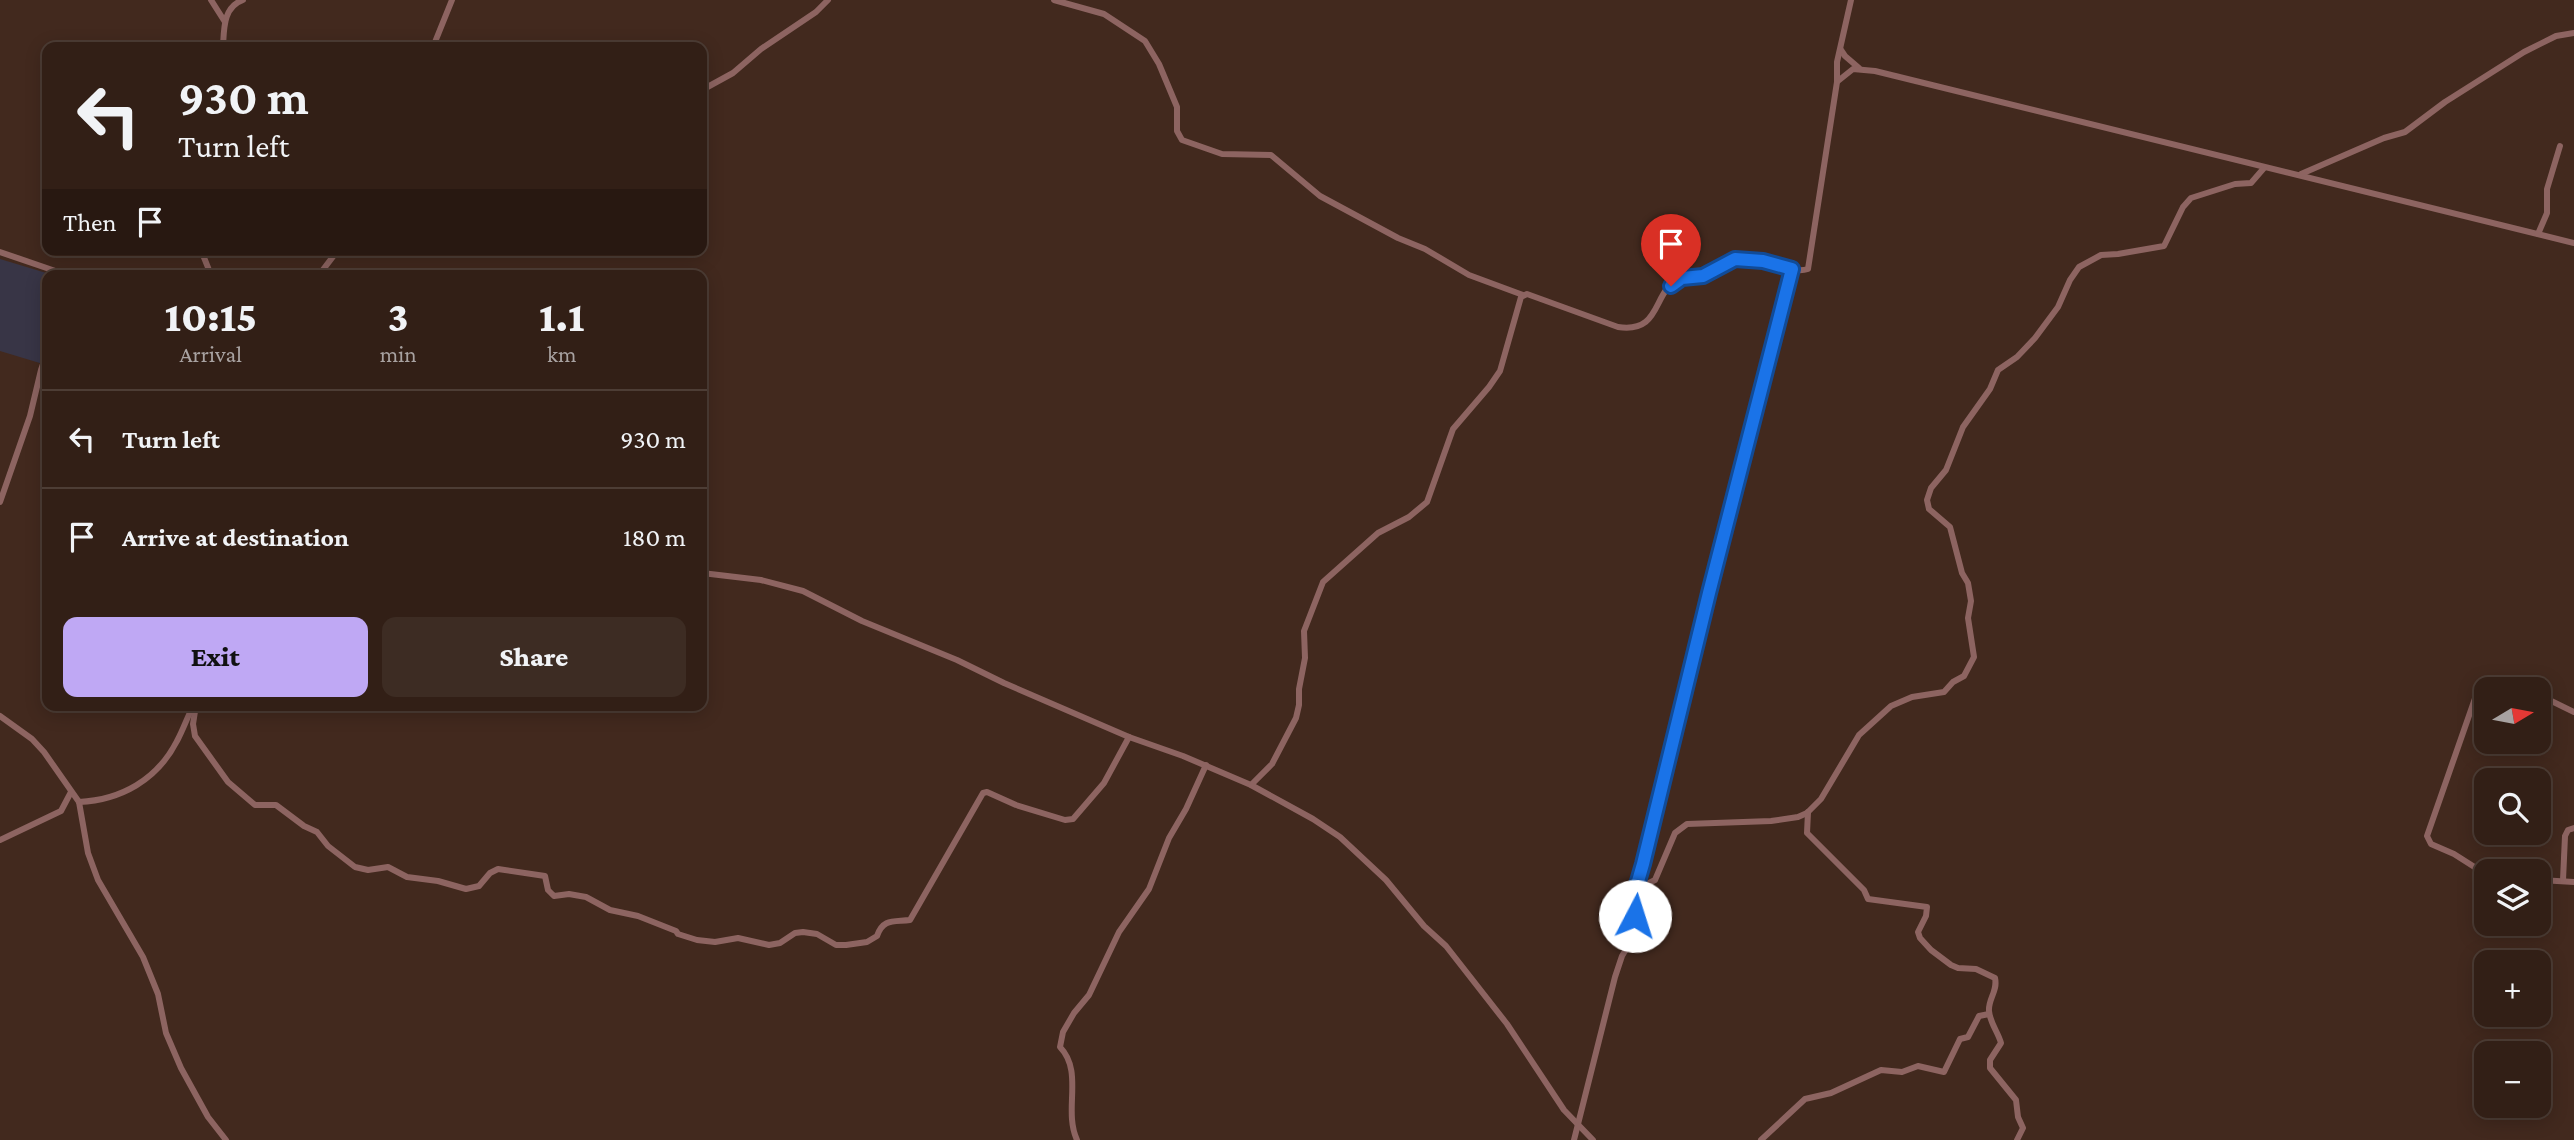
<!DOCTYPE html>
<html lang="en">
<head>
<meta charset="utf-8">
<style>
  body { margin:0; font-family:"Crimson Pro",serif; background:#3d2c23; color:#f1f3f6; height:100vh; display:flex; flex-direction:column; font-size:26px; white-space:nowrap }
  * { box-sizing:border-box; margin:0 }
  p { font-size:23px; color:#a8a2a1 }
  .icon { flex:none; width:38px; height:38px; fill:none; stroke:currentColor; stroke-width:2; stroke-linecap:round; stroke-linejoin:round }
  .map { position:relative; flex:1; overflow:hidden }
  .drawer { position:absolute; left:42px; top:270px; width:665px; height:441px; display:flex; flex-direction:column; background:#321f16; border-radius:14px; box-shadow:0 4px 18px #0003,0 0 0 2px #4d3d35 }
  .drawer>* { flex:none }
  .hud { position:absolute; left:42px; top:42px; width:665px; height:214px; border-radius:14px; box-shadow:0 4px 18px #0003,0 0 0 2px #4d3d35; background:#321f16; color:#f1f3f6; overflow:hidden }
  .needle { width:46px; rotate:80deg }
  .buttons { position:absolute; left:2474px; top:677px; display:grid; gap:14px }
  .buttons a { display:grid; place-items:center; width:77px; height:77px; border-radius:14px; background:#321f16; box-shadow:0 4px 18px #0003,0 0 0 2px #4d3d35; font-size:35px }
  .pin { position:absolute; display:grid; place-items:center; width:60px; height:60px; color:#fff; margin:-72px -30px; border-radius:50% 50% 50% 0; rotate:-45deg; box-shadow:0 0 7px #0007 }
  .pin .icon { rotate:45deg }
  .me { position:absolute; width:77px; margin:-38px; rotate:5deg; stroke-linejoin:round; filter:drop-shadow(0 0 5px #0008) }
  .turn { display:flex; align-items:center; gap:24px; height:147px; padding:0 21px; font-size:32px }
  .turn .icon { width:91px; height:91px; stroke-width:2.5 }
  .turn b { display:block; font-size:49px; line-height:60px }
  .then { display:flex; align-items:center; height:66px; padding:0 21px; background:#0003; gap:14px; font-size:26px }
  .eta { display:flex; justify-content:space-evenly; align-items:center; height:119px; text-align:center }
  .eta b { font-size:42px; font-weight:800; line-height:49px }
  .action { display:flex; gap:14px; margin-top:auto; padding:14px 21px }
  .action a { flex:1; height:80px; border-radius:14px; background:#bfa8f4; color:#111; font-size:28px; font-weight:800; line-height:80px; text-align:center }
  .action a+a { background:#3d2c23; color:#f1f3f6 }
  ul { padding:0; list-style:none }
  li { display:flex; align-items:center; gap:21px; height:98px; padding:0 21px; border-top:2px solid #4d3d35 }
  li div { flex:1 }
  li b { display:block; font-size:26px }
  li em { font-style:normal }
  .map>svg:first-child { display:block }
  .education { fill:#383546 }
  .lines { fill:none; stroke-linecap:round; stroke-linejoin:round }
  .minor { stroke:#8d6461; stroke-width:6 }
  .route-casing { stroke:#114b97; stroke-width:18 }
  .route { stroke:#1a73e8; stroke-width:12 }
</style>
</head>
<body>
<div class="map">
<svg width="2574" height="1140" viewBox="0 0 2574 1140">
  <rect width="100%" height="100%" fill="#42291e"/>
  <!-- education -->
  <polygon class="education" points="0,259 53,275 47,275 47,348 43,364 0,351"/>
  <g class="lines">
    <!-- minor -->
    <g class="minor">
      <polyline points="211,0 225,22"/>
      <polyline points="1054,0 1104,14 1145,41 1159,64 1177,107 1177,131 1182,140 1222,154 1271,155 1320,196 1398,238 1425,249 1469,275 1523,295"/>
      <path d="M223,47C224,29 223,7 243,0"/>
      <polyline points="433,47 452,0"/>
      <polyline points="1841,50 1845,56 1859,68"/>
      <polyline points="1838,81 1853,69 1875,71 2574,243"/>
      <polyline points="702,90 733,73 761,49 816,12 828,0"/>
      <polyline points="2301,174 2384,138 2405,132 2445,102 2524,52 2556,36 2574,33"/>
      <polyline points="2538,234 2547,213 2547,189 2560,146"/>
      <polyline points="201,250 211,275"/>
      <polyline points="0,252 67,275"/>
      <polyline points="319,275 338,250"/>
      <polyline points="0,502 30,416 41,370 47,352"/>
      <polyline points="702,573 761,580 803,591 862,621 957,660 1004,683 1129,737 1183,756 1251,785 1313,819 1340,837 1386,880 1424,926 1446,946 1507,1024 1564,1110 1593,1140"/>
      <polyline points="2539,695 2574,712"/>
      <path d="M196,705L193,724L195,736L228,782L255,805H276L304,826L317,832L328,846L355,867L368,870L388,867L407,877L438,881L466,889L479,886L490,873L498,869L545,876L548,890L554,896L569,894L586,897L610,910L638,916L676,931L678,934L697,940L715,942L738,938L769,945L780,943L795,933L803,932L817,934L836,945H846L867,942L877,936C883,918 894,922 910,920L983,793L987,792L1016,805L1065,820L1073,819L1104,783L1129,737"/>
      <path d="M0,716L32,739L44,752L79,802C121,800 157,780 177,741C183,730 187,718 193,706"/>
      <path d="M1251,785L1272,764L1296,718L1299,705V689L1305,658L1304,631L1323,582L1378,533L1409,517L1427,502L1453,429L1489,387L1500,371L1521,297L1527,294L1618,327C1664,334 1651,288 1682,278C1689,275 1697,278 1704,275C1716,271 1725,260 1738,259C1760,256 1790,275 1808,269L1837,82V62L1851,0"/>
      <polyline points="79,802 88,853 98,880 143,957 158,994 166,1033 181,1068 208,1117 226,1140"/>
      <path d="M1808,812L1807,833L1864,890L1868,899L1927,907L1926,916L1918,932L1920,938L1931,950L1951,965L1958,968L1976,969L1995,978C1998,991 1988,999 1989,1011C1990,1023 1998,1032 2001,1043L1990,1060V1068L2016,1100L2018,1117L2023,1128L2017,1140"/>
      <polyline points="0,840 61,811 71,792"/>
      <polyline points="2487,875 2454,854 2431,844 2427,836 2479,687 2510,690"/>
      <polyline points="2539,880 2574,882"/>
      <polyline points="2563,880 2565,836 2568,830 2574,828"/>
      <polyline points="1635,890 1655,880 1675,833 1687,824 1771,821 1798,817 1807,813 1821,799 1859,735 1891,706 1912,697 1944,692 1953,682 1964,676 1974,657 1968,618 1971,601 1968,583 1962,573 1950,527 1929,509 1927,500 1931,488 1946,470 1963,427 1990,389 1998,370 2017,357 2035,338 2058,307 2070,280 2079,267 2101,255 2118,254 2164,246 2183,207 2191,198 2235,184 2251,183 2264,168"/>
      <path d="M1077,1140C1063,1110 1084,1072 1060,1047L1063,1032L1074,1013L1089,995L1119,932L1149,889L1169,838L1186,809L1206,765"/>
      <polyline points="1574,1140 1615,977 1622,956 1638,930 1632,902 1643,864 1709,593 1792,269"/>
      <polyline points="1761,1140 1805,1099 1831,1093 1881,1070 1902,1072 1918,1066 1944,1072 1960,1039 1968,1037 1979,1016 1989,1014"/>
    </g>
  </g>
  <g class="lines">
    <!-- route casing -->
    <g class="route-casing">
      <polyline id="route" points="1635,916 1632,902 1643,864 1709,593 1792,269 1763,261 1735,259 1703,276 1682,278 1671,286"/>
    </g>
    <!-- route -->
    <use href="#route" class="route"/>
  </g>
</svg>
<div class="buttons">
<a><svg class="needle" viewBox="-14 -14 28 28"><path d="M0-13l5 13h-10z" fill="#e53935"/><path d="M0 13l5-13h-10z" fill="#a8a2a1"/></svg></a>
<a><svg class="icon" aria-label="search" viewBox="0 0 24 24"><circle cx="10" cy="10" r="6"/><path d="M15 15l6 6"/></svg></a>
<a><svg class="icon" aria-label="layers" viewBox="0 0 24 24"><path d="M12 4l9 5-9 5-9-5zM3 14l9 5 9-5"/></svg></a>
<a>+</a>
<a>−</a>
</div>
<div class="pin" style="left:1671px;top:286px;background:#d93025"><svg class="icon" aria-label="arrive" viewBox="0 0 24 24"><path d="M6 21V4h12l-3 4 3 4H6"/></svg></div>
<svg class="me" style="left:1635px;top:916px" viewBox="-20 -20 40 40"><circle r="19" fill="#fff"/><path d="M0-13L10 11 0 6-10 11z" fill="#1a73e8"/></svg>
<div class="hud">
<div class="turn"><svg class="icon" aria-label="left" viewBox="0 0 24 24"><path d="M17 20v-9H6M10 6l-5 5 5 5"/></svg><div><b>930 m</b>Turn left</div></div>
<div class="then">Then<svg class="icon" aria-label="arrive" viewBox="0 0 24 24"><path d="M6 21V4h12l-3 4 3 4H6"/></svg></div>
</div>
<section class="drawer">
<div class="eta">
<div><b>10:15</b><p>Arrival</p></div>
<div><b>3</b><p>min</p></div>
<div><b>1.1</b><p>km</p></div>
</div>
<ul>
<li><svg class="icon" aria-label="left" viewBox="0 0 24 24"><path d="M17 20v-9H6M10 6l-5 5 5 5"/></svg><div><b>Turn left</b></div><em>930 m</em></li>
<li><svg class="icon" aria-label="arrive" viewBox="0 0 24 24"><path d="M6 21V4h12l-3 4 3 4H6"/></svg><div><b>Arrive at destination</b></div><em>180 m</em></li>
</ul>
<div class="action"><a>Exit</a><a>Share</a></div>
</section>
</div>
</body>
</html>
